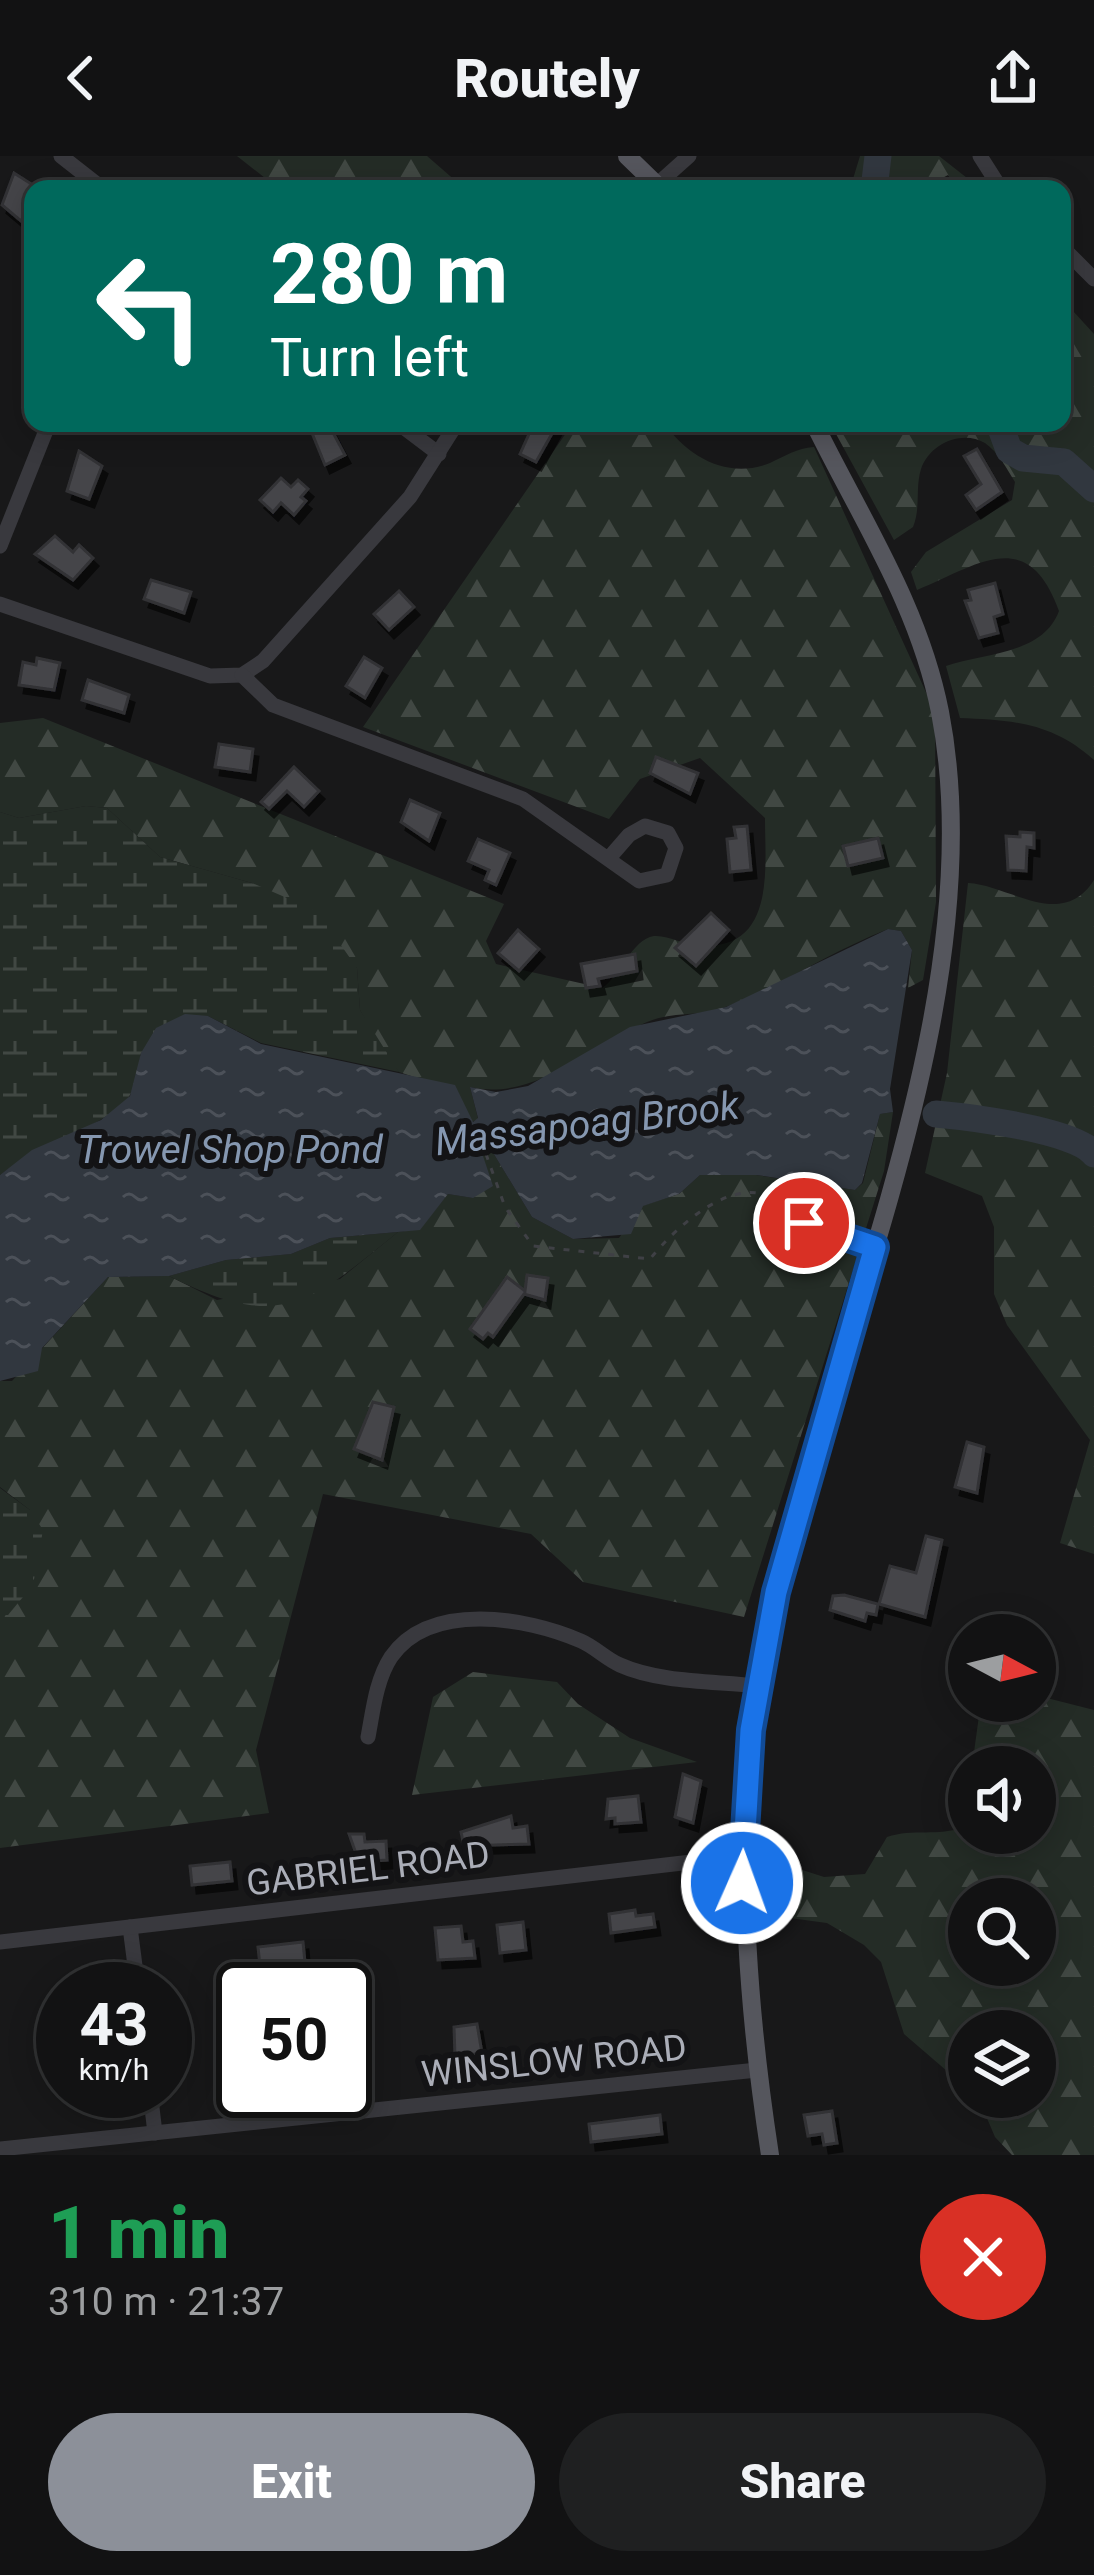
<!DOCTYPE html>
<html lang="en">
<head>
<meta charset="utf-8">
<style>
  body { margin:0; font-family:Roboto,sans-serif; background:#1f2021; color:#f1f3f6; height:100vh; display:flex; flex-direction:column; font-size:45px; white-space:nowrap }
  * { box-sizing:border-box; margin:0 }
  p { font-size:39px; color:#9c9ea0 }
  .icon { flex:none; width:66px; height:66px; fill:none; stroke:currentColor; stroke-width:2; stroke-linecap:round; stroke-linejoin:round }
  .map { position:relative; height:1999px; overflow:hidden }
  .details { display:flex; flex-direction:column; background:#121213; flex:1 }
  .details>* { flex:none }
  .guide { position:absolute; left:24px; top:24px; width:1047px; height:252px; border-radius:24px; box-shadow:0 6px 30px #0003,0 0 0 3px #313233; background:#00695c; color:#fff; overflow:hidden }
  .needle { width:78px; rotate:97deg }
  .buttons { position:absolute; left:948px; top:1458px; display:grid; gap:24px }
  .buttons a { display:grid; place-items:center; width:108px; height:108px; border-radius:50%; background:#121213; box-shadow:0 6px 30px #0003,0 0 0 3px #313233; font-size:60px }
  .speed { position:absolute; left:36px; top:1806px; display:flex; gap:24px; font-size:60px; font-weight:700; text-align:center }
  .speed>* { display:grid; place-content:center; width:156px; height:156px; border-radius:50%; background:#121213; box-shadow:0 6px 30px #0003,0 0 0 3px #313233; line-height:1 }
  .speed small { font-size:30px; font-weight:400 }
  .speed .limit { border:6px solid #111; border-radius:18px; background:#fff; color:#111 }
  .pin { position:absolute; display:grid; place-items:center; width:102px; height:102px; color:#fff; margin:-51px; border:6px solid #fff; border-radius:50%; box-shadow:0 3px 12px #0007 }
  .me { position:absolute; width:132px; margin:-66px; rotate:2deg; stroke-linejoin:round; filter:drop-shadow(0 0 9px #0008) }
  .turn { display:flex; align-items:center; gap:42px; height:252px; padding:0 48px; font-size:54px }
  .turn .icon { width:156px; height:156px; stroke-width:2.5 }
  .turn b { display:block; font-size:84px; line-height:102px }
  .round { display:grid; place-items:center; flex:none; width:126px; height:126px; border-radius:63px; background:#1f2021 }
  .headline { display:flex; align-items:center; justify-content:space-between; height:204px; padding:0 48px }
  h1 { font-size:72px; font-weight:800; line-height:90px; color:#1e9e55 }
  .primary-button { display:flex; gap:24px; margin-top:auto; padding:24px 48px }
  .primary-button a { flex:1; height:138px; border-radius:72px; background:#8c9099; color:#fff; font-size:48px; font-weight:800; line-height:138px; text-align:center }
  .primary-button a+a { background:#1f2021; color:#f1f3f6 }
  header { display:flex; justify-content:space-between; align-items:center; height:156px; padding:0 48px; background:#121213; font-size:54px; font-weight:800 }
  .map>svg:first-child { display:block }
  .forest { fill:url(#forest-firs); fill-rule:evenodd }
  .wetland { fill:url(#wetland-marsh) }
  .water { fill:url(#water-ripples) }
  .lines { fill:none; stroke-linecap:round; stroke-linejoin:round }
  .river { stroke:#31373f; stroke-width:27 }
  .building { fill:#454549; stroke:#323235; stroke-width:3; filter:url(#shadow) }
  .path { stroke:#3f4045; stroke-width:3; stroke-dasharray:6 9; stroke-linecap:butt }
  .minor { stroke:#39393e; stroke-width:15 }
  .major { stroke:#55565d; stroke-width:18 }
  .route-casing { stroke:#114b97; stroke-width:30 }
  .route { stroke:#1a73e8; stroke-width:21 }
  .labels { text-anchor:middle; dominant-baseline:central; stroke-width:12; stroke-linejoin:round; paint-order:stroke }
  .street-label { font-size:36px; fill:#abaeb8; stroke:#131315 }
  .water-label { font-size:39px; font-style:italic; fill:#8597b0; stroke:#131315 }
</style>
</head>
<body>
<header><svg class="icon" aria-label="back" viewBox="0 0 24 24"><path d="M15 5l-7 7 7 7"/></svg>Routely<svg class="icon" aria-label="share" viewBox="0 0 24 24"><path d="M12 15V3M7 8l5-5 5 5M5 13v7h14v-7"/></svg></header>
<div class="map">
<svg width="1094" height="1999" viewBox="0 0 1094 1999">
  <defs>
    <pattern id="forest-firs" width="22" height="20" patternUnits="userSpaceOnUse" patternTransform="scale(3)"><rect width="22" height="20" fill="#242c26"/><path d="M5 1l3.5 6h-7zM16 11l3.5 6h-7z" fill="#414843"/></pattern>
    <pattern id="wetland-marsh" width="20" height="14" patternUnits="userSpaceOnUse" patternTransform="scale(3)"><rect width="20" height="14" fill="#242c26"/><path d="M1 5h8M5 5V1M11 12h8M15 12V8" fill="none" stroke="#414843"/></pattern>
    <pattern id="water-ripples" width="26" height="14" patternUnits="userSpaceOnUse" patternTransform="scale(3)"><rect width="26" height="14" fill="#31373f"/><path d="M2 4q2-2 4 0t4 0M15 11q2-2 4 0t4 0" fill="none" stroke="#4c5159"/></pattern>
    <filter id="shadow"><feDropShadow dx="5" dy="8" stdDeviation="0" flood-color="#0009"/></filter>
  </defs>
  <rect width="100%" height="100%" fill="#181819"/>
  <!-- forest -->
  <g class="forest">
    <polygon points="237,0 427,0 465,33 279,33"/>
    <polygon points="860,0 939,0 981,33 960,33 948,19 935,26 939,33 850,33"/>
    <path d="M1062,143L1094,178V604C1053,567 1013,564 960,562L946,510C983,497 1043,499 1059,455C1028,369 979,408 917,434L911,416L926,396L1012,344L1015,326C1007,313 998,296 985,287C962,273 929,288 921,313C915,332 921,351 913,371L894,384L830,267H1062Z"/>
    <path d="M573,267H664C688,301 728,324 770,307C785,300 797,292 814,291L935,556L936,746L923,824L908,832L912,794L901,775L888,773C832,795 783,828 728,850C702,861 672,855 647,866C590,890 535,946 470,931L478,963L472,966L438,929L399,916L383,896L360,854L357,812L252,727L160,701L107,652L86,650L19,662L0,656V567L43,562L504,748L486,785L496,808L602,832C620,821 632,783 654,780C668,779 685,789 700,790C776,794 765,713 765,662L700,602L640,623L609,663L363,571Z"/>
    <path d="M1094,724V1398L1060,1387L1090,1284L1007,1169L994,1138V1071L982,1040L925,1017L947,917L968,727C1009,729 1062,775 1094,724Z"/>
    <polygon points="893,956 884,1015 744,1461 583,1426 531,1378 323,1338 256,1594 269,1657 0,1692 0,1459 8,1459 30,1354 0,1331 0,1225 12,1225 108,1121 169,1120 217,1144 340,1123 398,1076 420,1073 448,1038 473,1042 479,987 486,985 532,1061 573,1083 619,1082 642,1050 679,1038 700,1019 756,1019 855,1034 863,1027 880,958"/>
    <polygon points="473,1516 557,1526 578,1548 630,1582 697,1606 412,1639 433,1541"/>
    <path d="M1035,1539L1094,1554V1999H1012L995,1981L978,1941H1035V1875H969V1934L904,1878L881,1806L864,1789L827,1767L761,1758L762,1701L824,1721L865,1718L887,1681C914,1672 938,1681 964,1671L969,1657V1677H1035V1611H972L981,1545H1035ZM969,1743H1035V1809H969Z"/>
  </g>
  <!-- wetland -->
  <g class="wetland">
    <path d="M86,650L107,652L160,701L252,727L317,755L357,812L360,854L399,916L261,887L208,860L141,897C138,910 136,932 128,942C107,969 34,992 0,1019V656L19,662Z"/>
    <path d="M398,1076C308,1149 280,1176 169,1120L226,1104L291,1098L330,1082Z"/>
    <polygon points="0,1332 30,1354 43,1374 33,1429 8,1459 0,1459"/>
  </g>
  <!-- water -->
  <polygon class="water" points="888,773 901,775 912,794 890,933 893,956 880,958 862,1027 855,1034 757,1019 700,1019 679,1038 643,1050 631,1078 573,1083 532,1061 486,985 479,988 493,1030 473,1042 448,1038 420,1074 330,1082 291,1098 226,1104 169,1120 108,1121 42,1192 38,1215 0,1225 0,1019 32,994 101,964 130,940 141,897 156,872 185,858 208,860 261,888 455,929 473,966 478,962 470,931 496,936 528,930 630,871 726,851"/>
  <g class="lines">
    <!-- river -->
    <g class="river">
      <polyline points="874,33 878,0"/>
      <polyline points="999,267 1009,294 1023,302 1064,306 1094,333"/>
      <path d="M936,958C969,961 1076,974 1094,998"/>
    </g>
  </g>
  <!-- building -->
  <g class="building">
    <polygon points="14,17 33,29 33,46 21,65 2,49"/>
    <polygon points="534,267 558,267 536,306 520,298"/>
    <polygon points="329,269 345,299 325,309 312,277"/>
    <polygon points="977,293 1002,336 976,354 966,339 981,328 964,300"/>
    <polygon points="79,295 102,310 89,343 67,335"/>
    <polygon points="281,322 291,331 298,324 308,333 301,341 306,345 294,359 281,347 273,356 260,344"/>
    <polygon points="55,380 73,396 79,389 93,402 73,424 35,398"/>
    <polygon points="151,424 191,436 184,457 144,443"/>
    <polygon points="995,427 1003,458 994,461 998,477 979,482 965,445 971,444 968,434"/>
    <polygon points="399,435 414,451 389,474 374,458"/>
    <polygon points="364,501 382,512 365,542 346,530"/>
    <polygon points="37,502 60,507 54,534 19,529 23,506 36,509"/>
    <polygon points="88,524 129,539 124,557 82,544"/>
    <polygon points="219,588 253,593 250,616 215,611"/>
    <polygon points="656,601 698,617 690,638 650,617"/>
    <polygon points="294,611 319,635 304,651 287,635 269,653 261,646"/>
    <polygon points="410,644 440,657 429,685 401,666"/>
    <polygon points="747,670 751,714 730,716 727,683 736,682 734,671"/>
    <polygon points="1020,676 1034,677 1034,692 1027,691 1026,715 1008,714 1006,680 1020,681"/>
    <polygon points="878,682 883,702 848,710 843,690"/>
    <polygon points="478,683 510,697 496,729 485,724 489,714 468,705"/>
    <polygon points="711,757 729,774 696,810 675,792"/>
    <polygon points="518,774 539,793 519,815 498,797"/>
    <polygon points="635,798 637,815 598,823 600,830 586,832 581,808"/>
    <polygon points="527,1119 548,1122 545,1144 524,1138 493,1181 488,1177 483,1183 470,1173 507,1121 525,1135"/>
    <polygon points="373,1246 394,1251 382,1304 354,1293"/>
    <polygon points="967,1286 984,1291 977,1337 955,1331"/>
    <polygon points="926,1380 942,1384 925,1461 879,1448 890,1410 916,1417"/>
    <polygon points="844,1439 878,1448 876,1459 867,1457 865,1465 830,1454 833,1440"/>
    <polygon points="683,1618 701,1625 693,1667 675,1661"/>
    <polygon points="638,1640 641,1666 615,1668 615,1662 606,1663 608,1643"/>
    <polygon points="511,1660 513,1672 527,1670 529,1688 464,1690 461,1676"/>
    <polygon points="349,1678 364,1678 365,1686 386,1685 387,1704 359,1706"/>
    <polygon points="230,1706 232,1725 192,1729 190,1710"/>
    <polygon points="635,1754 636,1760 653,1758 655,1771 611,1777 609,1758"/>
    <polygon points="523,1766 526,1794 500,1797 497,1769"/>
    <polygon points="461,1770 463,1786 473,1785 475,1802 438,1804 435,1772"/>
    <polygon points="303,1786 306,1816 280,1819 274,1808 260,1810 258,1791"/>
    <polygon points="477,1868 482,1897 455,1901 454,1871"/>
    <polygon points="832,1955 837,1987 824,1989 822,1978 808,1980 804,1959"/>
    <polygon points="660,1959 662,1978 591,1986 589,1968"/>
  </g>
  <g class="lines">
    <!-- path -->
    <path class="path" d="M486,998L505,1051L533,1090L650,1103C676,1071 736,1014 779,1046"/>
    <!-- minor -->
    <g class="minor">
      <polyline points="61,0 103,33"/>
      <polyline points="980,0 1001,33"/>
      <polyline points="652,33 689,0"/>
      <polyline points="1062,91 1094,123"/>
      <polyline points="398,267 439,298"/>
      <polyline points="0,390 49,267"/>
      <polyline points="0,448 210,520 242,519 263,505 410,341 457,267"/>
      <polyline points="242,519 273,549 523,643 639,725 667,719 676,692 668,677 645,670 629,679 609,702"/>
      <polyline points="790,1055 804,1067 875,1091"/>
      <path d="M368,1581C373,1555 376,1524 391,1501C430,1445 526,1461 581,1485C595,1491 606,1503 620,1509C660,1527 716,1525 758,1530"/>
      <polyline points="130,1771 138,1833"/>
      <polyline points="0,1786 743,1700"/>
      <polyline points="150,1935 155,1977"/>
      <polyline points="0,1993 757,1914"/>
    </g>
    <!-- major -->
    <g class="major">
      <polyline points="627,0 661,33"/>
      <path d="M770,1999C739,1797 731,1605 782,1405C847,1148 992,824 940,556C919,449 861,363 814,267"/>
    </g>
  </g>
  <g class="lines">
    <!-- route casing -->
    <g class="route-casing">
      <polyline id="route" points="742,1727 751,1574 776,1436 875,1091 804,1067"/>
    </g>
    <!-- route -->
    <use href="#route" class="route"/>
  </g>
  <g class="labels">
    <!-- street labels -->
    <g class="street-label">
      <text transform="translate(368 1713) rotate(-7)">GABRIEL ROAD</text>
      <text transform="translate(554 1905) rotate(-6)">WINSLOW ROAD</text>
    </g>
    <!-- water labels -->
    <g class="water-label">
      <text transform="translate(587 968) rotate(-7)">Massapoag Brook</text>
      <text x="230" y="994">Trowel Shop Pond</text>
    </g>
  </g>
</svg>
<div class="buttons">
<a><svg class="needle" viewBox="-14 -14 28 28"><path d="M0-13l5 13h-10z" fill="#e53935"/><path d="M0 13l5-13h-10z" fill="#9c9ea0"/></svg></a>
<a><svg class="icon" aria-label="sound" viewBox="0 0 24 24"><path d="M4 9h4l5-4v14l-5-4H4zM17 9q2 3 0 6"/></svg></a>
<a><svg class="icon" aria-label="search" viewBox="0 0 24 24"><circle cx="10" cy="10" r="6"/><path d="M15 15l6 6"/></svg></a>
<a><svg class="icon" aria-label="layers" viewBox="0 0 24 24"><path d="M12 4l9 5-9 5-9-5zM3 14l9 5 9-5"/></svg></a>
</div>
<div class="speed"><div>43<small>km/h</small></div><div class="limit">50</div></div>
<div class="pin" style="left:804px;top:1067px;background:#d93025"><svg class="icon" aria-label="arrive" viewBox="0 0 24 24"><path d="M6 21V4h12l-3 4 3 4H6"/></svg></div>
<svg class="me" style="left:742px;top:1727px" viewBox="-20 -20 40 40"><circle r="17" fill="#1a73e8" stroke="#fff" stroke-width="3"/><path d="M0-11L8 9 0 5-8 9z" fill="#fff"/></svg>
<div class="guide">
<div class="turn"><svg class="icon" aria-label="left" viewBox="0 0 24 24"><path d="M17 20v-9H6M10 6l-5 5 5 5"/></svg><div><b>280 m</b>Turn left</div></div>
</div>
</div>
<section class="details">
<div class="headline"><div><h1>1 min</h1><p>310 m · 21:37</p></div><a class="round" style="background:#d93025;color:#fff"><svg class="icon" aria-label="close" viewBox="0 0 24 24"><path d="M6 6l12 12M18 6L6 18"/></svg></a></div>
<div class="primary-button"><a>Exit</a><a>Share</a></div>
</section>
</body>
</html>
